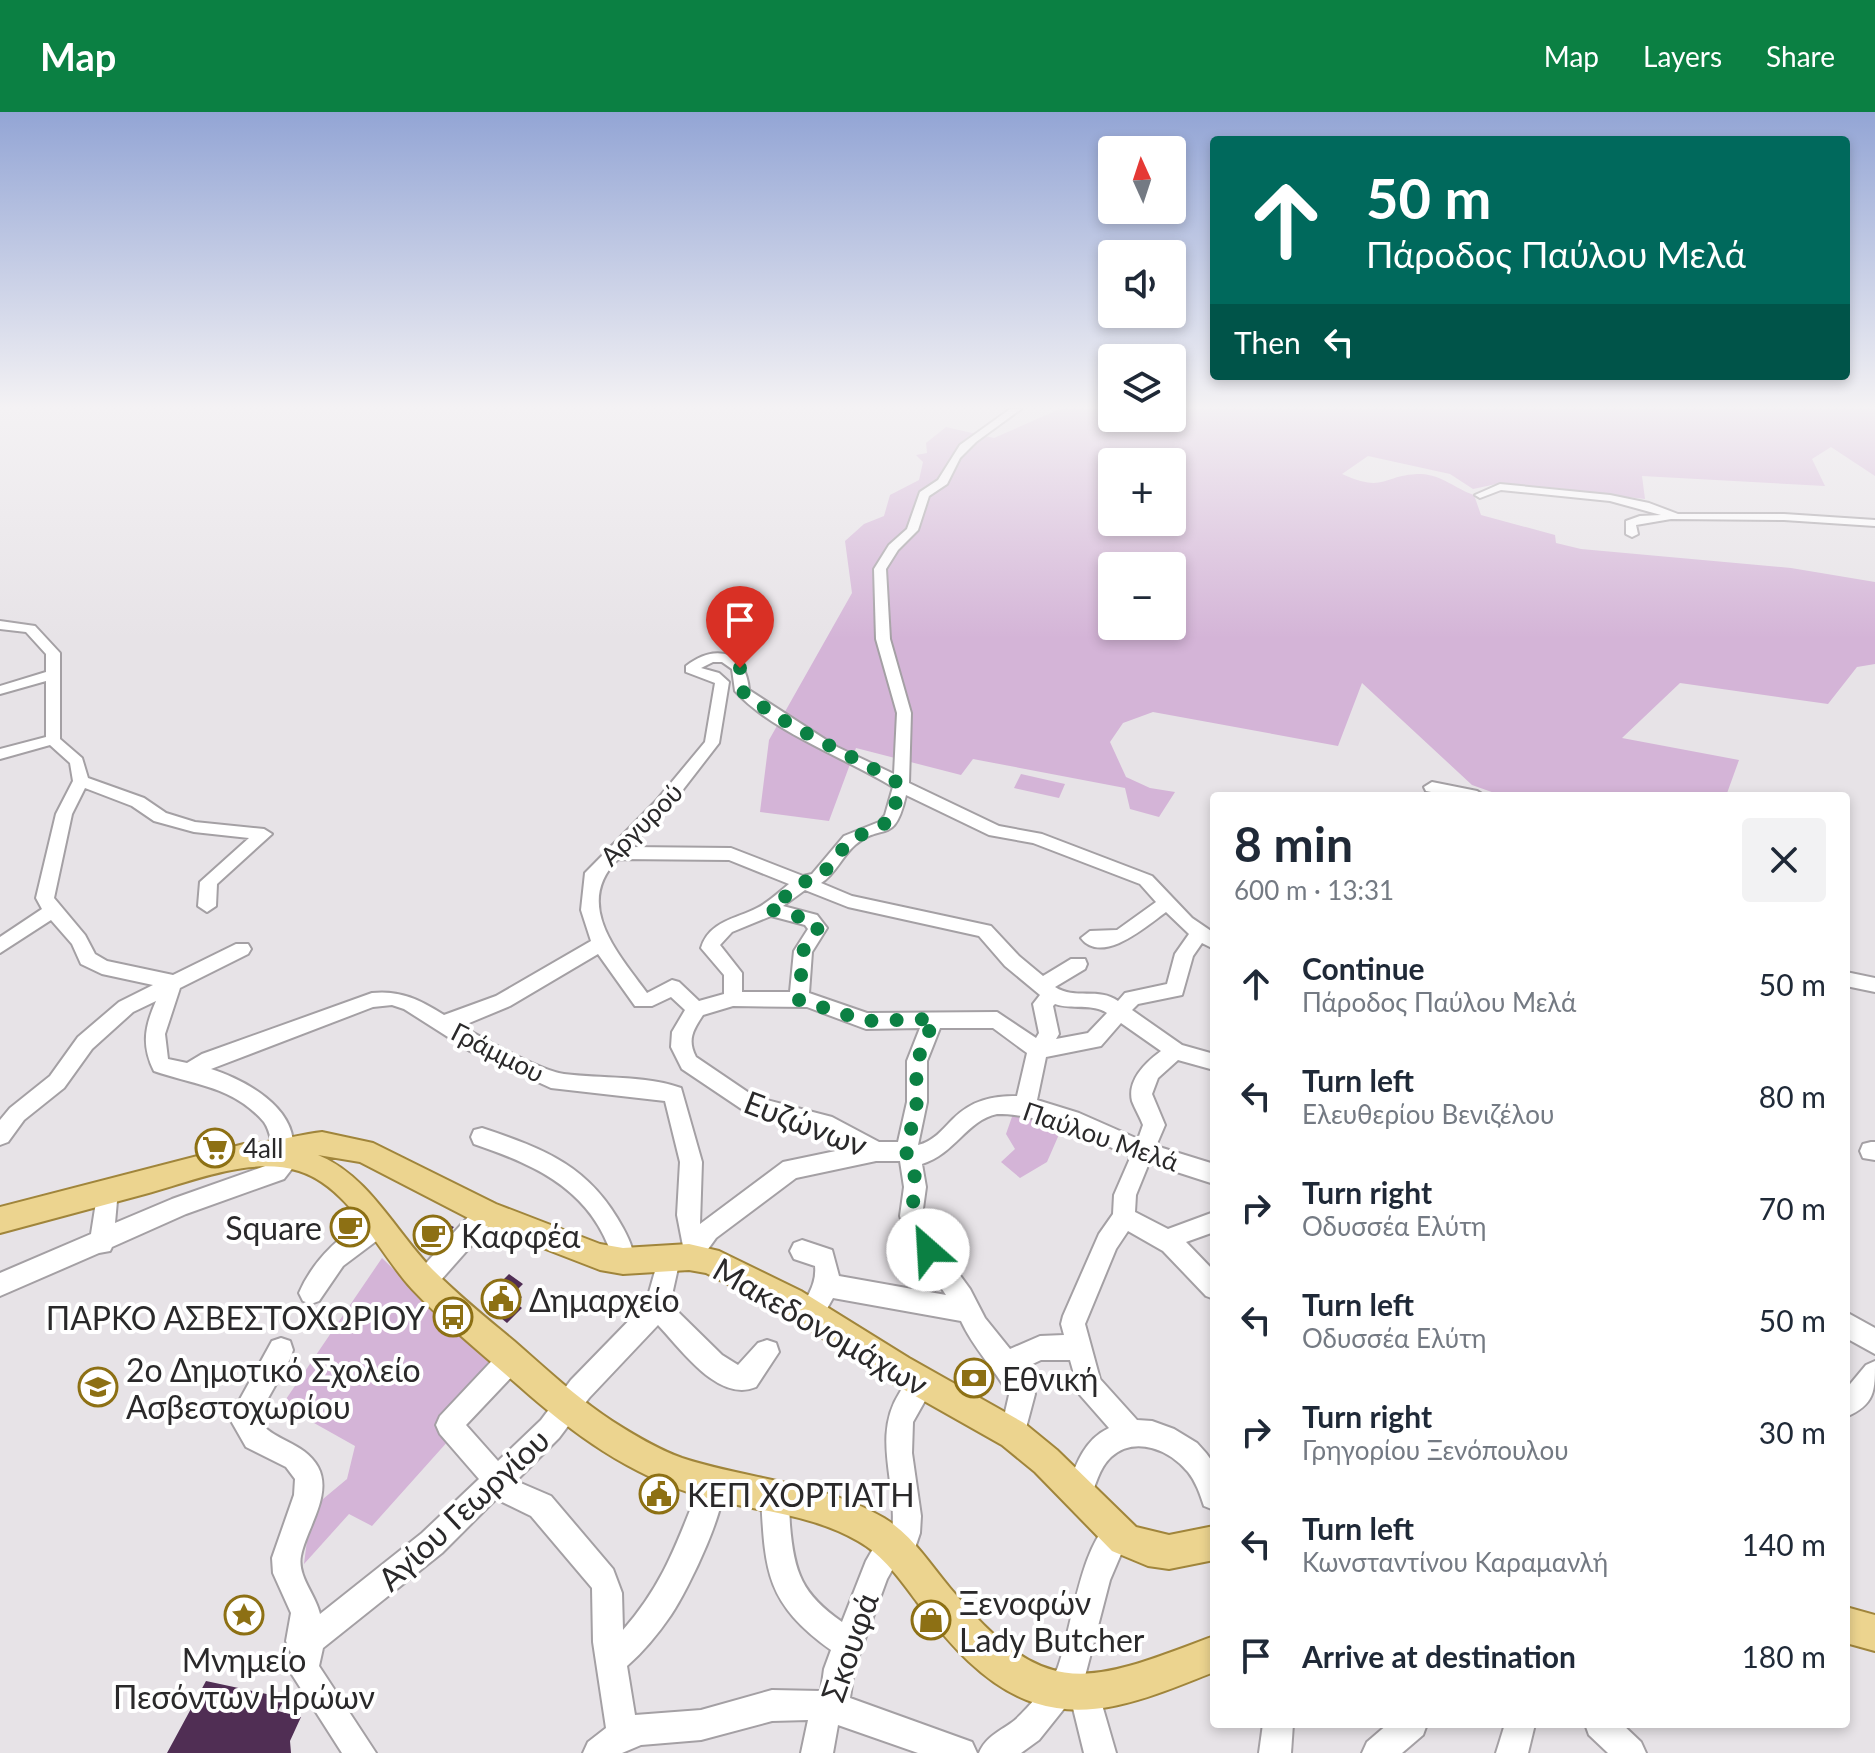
<!DOCTYPE html>
<html lang="en">
<head>
<meta charset="utf-8">
<style>
  body { margin:0; font-family:Lato,sans-serif; background:#f2f2f3; color:#1f2937; height:100vh; display:flex; flex-direction:column; font-size:30px; white-space:nowrap }
  * { box-sizing:border-box; margin:0 }
  p { font-size:26px; color:#747a83 }
  .icon { flex:none; width:44px; height:44px; fill:none; stroke:currentColor; stroke-width:2; stroke-linecap:round; stroke-linejoin:round }
  .map { position:relative; flex:1; overflow:hidden }
  .drawer { position:absolute; left:1210px; top:680px; width:640px; height:936px; display:flex; flex-direction:column; background:#fff; border-radius:8px; box-shadow:0 4px 12px #0003 }
  .drawer>* { flex:none }
  .hud { position:absolute; left:1210px; top:24px; width:640px; height:244px; border-radius:8px; box-shadow:0 4px 12px #0003; background:#00695c; color:#fff; overflow:hidden }
  .needle { width:52px; rotate:357deg }
  .fabs { position:absolute; left:1098px; top:24px; display:grid; gap:16px }
  .fabs a { display:grid; place-items:center; width:88px; height:88px; border-radius:8px; background:#fff; box-shadow:0 4px 12px #0003; font-size:40px }
  .pin { position:absolute; display:grid; place-items:center; width:68px; height:68px; color:#fff; margin:-82px -34px; border-radius:50% 50% 50% 0; rotate:-45deg; box-shadow:0 0 8px #0007 }
  .pin .icon { rotate:45deg }
  .me { position:absolute; width:88px; margin:-44px; rotate:334deg; stroke-linejoin:round; filter:drop-shadow(0 0 6px #0008) }
  .turn { display:flex; align-items:center; gap:28px; height:168px; padding:0 24px; font-size:36px }
  .turn .icon { width:104px; height:104px; stroke-width:2.5 }
  .turn b { display:block; font-size:56px; line-height:68px }
  .then { display:flex; align-items:center; height:76px; padding:0 24px; background:#0003; gap:16px; font-size:30px }
  .round { display:grid; place-items:center; flex:none; width:84px; height:84px; border-radius:8px; background:#f2f2f3 }
  .head { display:flex; align-items:center; justify-content:space-between; height:136px; padding:0 24px }
  h1 { font-size:48px; font-weight:700; line-height:60px }
  ul { padding:0; list-style:none }
  li { display:flex; align-items:center; gap:24px; height:112px; padding:0 24px }
  li div { flex:1 }
  li b { display:block; font-size:30px }
  li em { font-style:normal }
  header { display:flex; align-items:center; gap:48px; box-sizing:border-box; height:112px; padding:0 40px; background:#0b8043; color:#fff }
  header strong { font-size:38px }
  nav { display:flex; gap:44px; margin-inline-start:auto; font-size:28px }
  .map>svg:first-child { display:block }
  .green { fill:#d4b4d7; fill-rule:evenodd }
  .building { fill:#502e54 }
  .lines { fill:none; stroke-linecap:round; stroke-linejoin:round }
  .minor-casing { stroke:#a4a0a4; stroke-width:4 }
  .major-casing { stroke:#a0853b; stroke-width:4 }
  .minor { fill:#fff; fill-rule:evenodd }
  .major { fill:#ecd48f; fill-rule:evenodd }
  .route { stroke:#0b8043; stroke-width:14; stroke-dasharray:0 25.2 }
  .labels { text-anchor:middle; dominant-baseline:central; stroke-width:8; stroke-linejoin:round; paint-order:stroke }
  .street-label { font-size:26px; fill:#2a292a; stroke:#fff }
  .poi-label { font-size:26px; fill:#2a292a; stroke:#fff; text-anchor:start }
  .near-street-label { font-size:32px; fill:#2a292a; stroke:#fff }
  .near-poi-label { font-size:32px; fill:#2a292a; stroke:#fff; text-anchor:start }
</style>
</head>
<body>
<header>
<strong>Map</strong>
<nav><a>Map</a><a>Layers</a><a>Share</a></nav>
</header>
<div class="map">
<svg width="1875" height="1641" viewBox="0 0 1875 1641">
  <rect width="100%" height="100%" fill="#e7e3e7"/>
  <!-- green -->
  <g class="green">
    <path d="M1060,297H1112V306H1172V297H1875V364L1831,335L1812,347L1825,374L1642,364L1645,387L1501,371L1473,377L1450,362L1368,344L1342,362C1386,382 1383,362 1421,362C1442,363 1456,377 1474,383L1481,403L1555,423L1556,431L1581,437L1791,456L1875,470V552L1857,555L1828,592L1680,571L1622,626L1739,648L1726,684H1503L1472,673L1362,571L1338,634L1153,600L1123,611L1110,630L1126,665L1150,676L1175,680L1159,705L1130,697L1125,676L973,647L961,663L856,636L829,709L760,700L769,628L852,481L845,429L864,412L884,404L890,383L919,368L923,350L916,343L927,341L926,331L946,315L994,326ZM1112,350H1172V410H1112ZM1112,454H1172V514H1112Z"/>
    <polygon points="1021,662 1065,672 1059,686 1014,676"/>
    <polygon points="1014,999 1064,1011 1047,1050 1020,1066 1001,1050 1015,1037 1006,1022"/>
    <polygon points="382,1146 493,1254 437,1315 449,1328 372,1414 349,1402 304,1452 311,1397 347,1367 355,1334 282,1293"/>
  </g>
  <!-- building -->
  <g class="building">
    <polygon points="432,1105 454,1115 437,1135 414,1131"/>
    <polygon points="509,1162 523,1172 515,1180 522,1185 516,1191 522,1196 507,1211 481,1190"/>
    <polygon points="206,1569 285,1586 278,1599 301,1605 290,1629 291,1641 167,1641"/>
  </g>
  <g class="lines">
    <!-- minor casing -->
    <g class="minor-casing">
      <g id="minor">
        <path d="M1010,297H1021L976,330L960,346L947,372L929,384L918,418L898,438L886,457L890,527L911,601L909,671L999,714L1042,722L1152,764L1192,806L1214,821V837L1202,831L1193,844L1182,883L1138,892L1132,898L1182,933L1214,942V958L1178,948L1158,966L1152,982L1165,1013L1156,1034L1214,1052V1072L1149,1051L1136,1083L1135,1100L1168,1117L1214,1100V1120L1186,1130L1214,1159V1187L1206,1184L1163,1139L1128,1119L1116,1137L1085,1212L1100,1267L1137,1308L1152,1309L1174,1317L1197,1331L1206,1341L1214,1352V1398L1204,1394C1200,1382 1196,1370 1188,1360C1170,1338 1135,1323 1111,1345C1099,1356 1095,1375 1089,1390L1079,1393L1069,1390L1066,1380C1075,1355 1083,1328 1109,1316L1080,1283L1070,1248H1041L1022,1257L1035,1282L1022,1331L1013,1335L1004,1331L1000,1322L1009,1283C995,1257 973,1236 961,1209L833,1186L820,1209L811,1213L802,1209L799,1201C806,1185 817,1173 815,1154L794,1147L790,1139L794,1131L802,1128L832,1138L839,1164L946,1183L906,1123L900,1104L904,1075L900,1049H876L796,1066L716,1126L698,1151L690,1154L680,1147L670,1192L722,1243L738,1253L758,1231L767,1228L776,1231L779,1240L756,1275C718,1291 681,1237 658,1213L589,1286L559,1326L516,1369L551,1384L613,1457L622,1481L623,1518C668,1467 679,1422 705,1362L714,1358L723,1362C733,1386 687,1480 671,1503C658,1522 644,1539 627,1554L635,1603L701,1598L772,1578L821,1579L824,1557L831,1538C766,1491 765,1460 761,1384L765,1374L775,1370L785,1374C790,1387 789,1399 790,1413C794,1461 802,1482 842,1510L866,1449L881,1423L892,1420C898,1371 871,1325 900,1280C906,1270 912,1263 922,1258L931,1262L935,1271L913,1310L912,1341L921,1404L920,1421L910,1451L900,1455L895,1453L887,1467L854,1557L850,1586L972,1630L977,1641H918L838,1613L833,1641H801L808,1608L772,1609L701,1628L641,1633L622,1641H583L588,1630L606,1616L593,1530L592,1476L531,1404L496,1387L442,1441L323,1536L319,1554L376,1641H342L289,1558L291,1541L286,1529L291,1501L273,1461L272,1446L294,1383L295,1367L286,1355L246,1335L230,1307L234,1298L272,1229L281,1226L290,1229L293,1238L290,1247L257,1306C272,1330 304,1329 318,1355C333,1383 306,1417 301,1444C297,1464 316,1483 320,1502L422,1421L479,1367L440,1322L436,1313L440,1304L503,1237L512,1234L521,1237L524,1246L521,1255L466,1313L498,1349L541,1308L571,1268L646,1191L661,1138L669,1135L679,1142L683,1134L677,1103L680,1050L665,989L551,976L470,939L404,897L392,893L373,895L211,957C245,968 296,995 293,1037L298,1038L301,1045L284,1067L186,1102L112,1135L110,1139L99,1141L0,1184V1161L91,1122L99,1071L107,1068L115,1071L118,1078L115,1111L172,1087L268,1053L278,1043C270,1035 272,1021 264,1010C233,974 194,973 154,959C141,933 145,914 156,889L133,900L92,937L64,976L24,1008L8,1030L0,1033V1008L10,996L50,964L78,925L119,890L153,873L102,862L81,852L72,832L51,808L0,841V825L42,797L36,786L56,702L73,669L70,651L50,633L0,647V637L46,625V569L0,582V574L46,560V542L26,520L0,517V509L35,514L60,541V627L82,646L88,666L144,686L166,701L195,710L264,717L272,722L217,772L216,794L207,800L198,794L200,770L249,726L194,720L154,709L132,694L85,676L72,702L54,786L85,823L95,842L107,849L173,863L236,832H248L251,837L248,842L180,876L165,922L168,947L187,951L202,942L372,881C401,878 420,888 444,903L496,884L591,829L581,798L585,761L656,689L705,630L715,571L686,560V554C715,531 746,539 749,578L837,635L894,662L897,601L876,527L874,457L889,433L907,417L920,380L938,368L960,333ZM713,550H722L732,557L735,579C772,620 846,646 893,675L885,703L879,710L844,724L812,762L803,764L731,736L629,735L668,697L719,631L729,570L719,561L701,556ZM906,683L989,723L1033,731L1140,772L1156,790L1117,818L1090,819L1081,826C1102,854 1148,813 1166,800L1189,822L1175,842L1167,872L1125,881L1118,889C1099,875 1075,888 1055,875L1085,857L1087,852L1085,847H1071L1043,864L1019,844L991,814L852,784L821,771C835,763 842,744 855,733C883,709 894,735 906,683ZM618,747L729,748L789,772C779,780 769,790 757,796C736,807 709,809 701,836L724,863V882L699,889L679,870L672,868L647,881C617,840 573,792 618,747ZM805,778L848,795L979,824L1005,854L1040,883L1033,892L1039,921L1036,926L997,900L867,901L809,881L812,840L827,816L817,803L783,794ZM771,804L805,813L808,817L794,839L790,880H742V861L720,833L732,820ZM598,842L635,894H652L671,885L685,898L672,920L671,935L682,957L743,998L820,1019L850,1036L783,1050L700,1112L702,1050L681,976C644,963 602,967 564,962C541,959 483,927 462,914L510,894ZM1055,892C1071,898 1093,891 1107,901L1088,921L1056,927L1059,922L1053,894ZM733,894L807,895L866,917L920,916L907,949V990L898,1030H879L832,1005L755,985L696,945C687,928 693,918 703,903ZM1121,911L1161,939C1146,950 1127,968 1132,989C1135,997 1140,1005 1143,1013L1138,1027L1079,1001L1037,988L1046,945L1101,934ZM940,916H993L1027,941L1017,984C992,984 972,988 953,1007C943,1017 933,1030 918,1033L927,990V949ZM997,1002C1046,1002 1086,1025 1131,1044L1114,1083L1113,1102L1099,1122L1063,1204L1061,1212L1064,1223L1040,1224L1010,1237L985,1206L970,1177L927,1118L922,1104L926,1075L922,1052C955,1042 967,1008 997,1002Z"/>
        <polygon points="1500,372 1610,383 1649,391 1678,402 1784,402 1875,408 1875,414 1784,408 1671,407 1636,413 1638,422 1632,425 1626,422 1626,409 1640,404 1661,403 1610,389 1501,378 1480,386 1475,383"/>
        <polygon points="1432,670 1477,679 1485,684 1452,684 1426,679 1424,675"/>
        <polygon points="1846,860 1875,866 1875,880 1846,874"/>
        <path d="M482,1016C545,1037 590,1054 623,1116C630,1129 637,1143 631,1157L623,1160L615,1157C611,1149 611,1141 608,1133C584,1074 530,1051 474,1032L471,1025L474,1018Z"/>
        <polygon points="1871,1030 1875,1030 1875,1048 1863,1046 1860,1039 1863,1032"/>
        <polygon points="486,1091 494,1094 497,1101 494,1108 433,1177 425,1180 417,1177 413,1169 417,1161 478,1094"/>
        <path d="M379,1104L387,1107L390,1114L387,1121L343,1154L319,1189L311,1192L303,1189L299,1181C313,1148 345,1116 379,1104Z"/>
        <polygon points="1846,1200 1875,1216 1875,1242 1846,1226"/>
        <path d="M1875,1249C1875,1280 1875,1292 1846,1305V1277L1866,1253Z"/>
        <path d="M1116,1407L1126,1411L1130,1421L1110,1468L1084,1568L1096,1572L1116,1641H1084L1071,1588L1039,1628L1021,1641H979C986,1624 1001,1619 1015,1608C1026,1598 1053,1568 1058,1555C1071,1521 1082,1421 1116,1407Z"/>
        <polygon points="1263,1612 1293,1612 1291,1641 1259,1641"/>
        <polygon points="1388,1612 1427,1612 1423,1623 1402,1641 1362,1641 1367,1630"/>
        <polygon points="1505,1612 1535,1612 1528,1641 1496,1641"/>
        <polygon points="1585,1612 1622,1612 1641,1630 1646,1641 1608,1641 1589,1623"/>
      </g>
    </g>
    <!-- major casing -->
    <g class="major-casing">
      <g id="major">
        <path d="M322,1020L373,1031L496,1092L600,1132L623,1136L689,1132L719,1139L801,1179L909,1246L1024,1311L1057,1338L1136,1415L1169,1423L1214,1414V1448L1169,1457L1148,1454L1112,1439L1035,1360L1002,1333L887,1268L781,1199L706,1161L689,1158L623,1162L600,1158L476,1110L360,1050L318,1043C369,1064 395,1119 432,1157C458,1183 486,1206 514,1229C546,1257 577,1286 612,1309C634,1323 657,1337 682,1346C749,1368 822,1370 884,1406C912,1423 929,1451 950,1476C1046,1590 1085,1573 1214,1524V1560C1157,1582 1096,1611 1035,1591C985,1575 948,1530 917,1490C900,1467 883,1443 858,1429C810,1401 752,1399 700,1384C629,1363 572,1321 518,1273C482,1242 444,1211 412,1177C378,1140 350,1075 299,1059C250,1044 193,1069 145,1082C97,1095 48,1108 0,1121V1095L244,1032C270,1032 295,1023 322,1020Z"/>
        <polygon points="1846,1495 1875,1503 1875,1539 1846,1531"/>
      </g>
    </g>
    <!-- minor -->
    <use href="#minor" class="minor"/>
    <!-- major -->
    <use href="#major" class="major"/>
  </g>
  <!-- sky -->
  <linearGradient id="sky" x2="0" y2="1"><stop stop-color="#93a5d5"/><stop offset="0.56" stop-color="#f4f2f4"/><stop offset="1" stop-color="#f4f2f4" stop-opacity="0"/></linearGradient>
  <rect width="1875" height="527" fill="url(#sky)"/>
  <g class="lines">
    <!-- route -->
    <path class="route" d="M740,556L742,579C790,619 849,640 901,673L890,709L850,728L821,764L804,770L769,797L811,808L818,816L803,839L799,888L866,909L934,907L916,952L917,990L906,1040L915,1057L912,1110L928,1138"/>
  </g>
  <!-- icons -->
  <defs>
    <g id="supermarket-ring" transform="scale(2)"><circle r="9.5" fill="#fff" stroke="#8d7014" stroke-width="1.5"/><path d="M-6-5.5h2.5l.6 2H6L4.5 2H-2.5L-4.4-4H-6ZM-1.5 3.2a1.3 1.3 0 1 0 .1 0ZM3 3.2a1.3 1.3 0 1 0 .1 0Z" fill="#8d7014"/></g>
    <g id="cafe-ring" transform="scale(2)"><circle r="9.5" fill="#fff" stroke="#8d7014" stroke-width="1.5"/><path d="M-5.5-4.5H6V0H3Q3 3.5 0 3.5H-2.5Q-5.5 3.5-5.5 0ZM3-3.2v2h1.7v-2ZM-6 4.5H4V6H-6Z" fill="#8d7014"/></g>
    <g id="civic-ring" transform="scale(2)"><circle r="9.5" fill="#fff" stroke="#8d7014" stroke-width="1.5"/><path d="M-.6-6.5H3V-4.5H.6V-3L4-1V1h2V6H-6V1h2V-1L-.6-3ZM-1.2 2.5V6h2.4V2.5Z" fill="#8d7014"/></g>
    <g id="bus-ring" transform="scale(2)"><circle r="9.5" fill="#fff" stroke="#8d7014" stroke-width="1.5"/><path d="M-5-6H5V4H4V6H2V4H-2V6H-4V4H-5ZM-3.5-4V0h7V-4ZM-3.5 1.2v1.5H-2V1.2ZM2 1.2v1.5H3.5V1.2Z" fill="#8d7014"/></g>
    <g id="bank-ring" transform="scale(2)"><circle r="9.5" fill="#fff" stroke="#8d7014" stroke-width="1.5"/><path d="M-6-4H6V4H-6ZM0-2.3a2.3 2.3 0 1 0 0 4.6a2.3 2.3 0 1 0 0-4.6Z" fill="#8d7014"/></g>
    <g id="school-ring" transform="scale(2)"><circle r="9.5" fill="#fff" stroke="#8d7014" stroke-width="1.5"/><path d="M0-5L7-2L0 1L-7-2ZM-4 1L0 2.5L4 1V4Q0 6-4 4Z" fill="#8d7014"/></g>
    <g id="sight-ring" transform="scale(2)"><circle r="9.5" fill="#fff" stroke="#8d7014" stroke-width="1.5"/><path d="M0-6L1.8-2.2L6-1.7L2.9 1.2L3.7 5.4L0 3.3L-3.7 5.4L-2.9 1.2L-6-1.7L-1.8-2.2Z" fill="#8d7014"/></g>
    <g id="shop-ring" transform="scale(2)"><circle r="9.5" fill="#fff" stroke="#8d7014" stroke-width="1.5"/><path d="M-5-2.5h2.3a2.7 3.5 0 0 1 5.4 0H5L5.5 6h-11ZM-1.5-2.5h3a1.5 2.3 0 0 0-3 0Z" fill="#8d7014"/></g>
  </defs>
  <g fill-rule="evenodd">
    <use href="#supermarket-ring" x="215" y="1036"/>
    <use href="#cafe-ring" x="350" y="1115"/>
    <use href="#cafe-ring" x="433" y="1123"/>
    <use href="#civic-ring" x="501" y="1187"/>
    <use href="#bus-ring" x="453" y="1205"/>
    <use href="#bank-ring" x="974" y="1266"/>
    <use href="#school-ring" x="98" y="1275"/>
    <use href="#civic-ring" x="659" y="1382"/>
    <use href="#sight-ring" x="244" y="1503"/>
    <use href="#shop-ring" x="931" y="1508"/>
  </g>
  <g class="labels">
    <!-- street labels -->
    <g class="street-label">
      <text transform="translate(641 712) rotate(-45)">Αργυρού</text>
      <text transform="translate(498 940) rotate(27)">Γράμμου</text>
      <text transform="translate(1101 1024) rotate(19)">Παύλου Μελά</text>
    </g>
    <!-- poi labels -->
    <g class="poi-label">
      <text x="243" y="1036">4all</text>
    </g>
    <!-- near-street labels -->
    <g class="near-street-label">
      <text transform="translate(806 1011) rotate(21)">Ευζώνων</text>
      <text transform="translate(821 1214) rotate(30)">Μακεδονομάχων</text>
      <text transform="translate(463 1397) rotate(-43)">Αγίου Γεωργίου</text>
      <text transform="translate(849 1535) rotate(-71)">Σκουφά</text>
    </g>
    <!-- near-poi labels -->
    <g class="near-poi-label">
      <text x="322" y="1115" text-anchor="end">Square</text>
      <text x="461" y="1123">Καφφέα</text>
      <text x="529" y="1187">Δημαρχείο</text>
      <text x="425" y="1205" text-anchor="end">ΠΑΡΚΟ ΑΣΒΕΣΤΟΧΩΡΙΟΥ</text>
      <text x="126" y="1257">2ο Δημοτικό Σχολείο<tspan x="126" dy="37">Ασβεστοχωρίου</tspan></text>
      <text x="1002" y="1266">Εθνική</text>
      <text x="687" y="1382">ΚΕΠ ΧΟΡΤΙΑΤΗ</text>
      <text x="959" y="1490">Ξενοφών<tspan x="959" dy="37">Lady Butcher</tspan></text>
      <text x="244" y="1547" text-anchor="middle">Μνημείο<tspan x="244" dy="37">Πεσόντων Ηρώων</tspan></text>
    </g>
  </g>
</svg>
<div class="fabs">
<a><svg class="needle" viewBox="-14 -14 28 28"><path d="M0-13l5 13h-10z" fill="#e53935"/><path d="M0 13l5-13h-10z" fill="#747a83"/></svg></a>
<a><svg class="icon" aria-label="sound" viewBox="0 0 24 24"><path d="M4 9h4l5-4v14l-5-4H4zM17 9q2 3 0 6"/></svg></a>
<a><svg class="icon" aria-label="layers" viewBox="0 0 24 24"><path d="M12 4l9 5-9 5-9-5zM3 14l9 5 9-5"/></svg></a>
<a>+</a>
<a>−</a>
</div>
<div class="pin" style="left:740px;top:556px;background:#d93025"><svg class="icon" aria-label="arrive" viewBox="0 0 24 24"><path d="M6 21V4h12l-3 4 3 4H6"/></svg></div>
<svg class="me" style="left:928px;top:1138px" viewBox="-20 -20 40 40"><circle r="19" fill="#fff"/><path d="M0-13L10 11 0 6-10 11z" fill="#0b8043"/></svg>
<div class="hud">
<div class="turn"><svg class="icon" aria-label="ahead" viewBox="0 0 24 24"><path d="M12 20V5M6 11l6-6 6 6"/></svg><div><b>50 m</b>Πάροδος Παύλου Μελά</div></div>
<div class="then">Then<svg class="icon" aria-label="left" viewBox="0 0 24 24"><path d="M17 20v-9H6M10 6l-5 5 5 5"/></svg></div>
</div>
<section class="drawer">
<div class="head"><div><h1>8 min</h1><p>600 m · 13:31</p></div><a class="round"><svg class="icon" aria-label="close" viewBox="0 0 24 24"><path d="M6 6l12 12M18 6L6 18"/></svg></a></div>
<ul>
<li><svg class="icon" aria-label="ahead" viewBox="0 0 24 24"><path d="M12 20V5M6 11l6-6 6 6"/></svg><div><b>Continue</b><p>Πάροδος Παύλου Μελά</p></div><em>50 m</em></li>
<li><svg class="icon" aria-label="left" viewBox="0 0 24 24"><path d="M17 20v-9H6M10 6l-5 5 5 5"/></svg><div><b>Turn left</b><p>Ελευθερίου Βενιζέλου</p></div><em>80 m</em></li>
<li><svg class="icon" aria-label="right" viewBox="0 0 24 24"><path d="M7 20v-9h11M14 6l5 5-5 5"/></svg><div><b>Turn right</b><p>Οδυσσέα Ελύτη</p></div><em>70 m</em></li>
<li><svg class="icon" aria-label="left" viewBox="0 0 24 24"><path d="M17 20v-9H6M10 6l-5 5 5 5"/></svg><div><b>Turn left</b><p>Οδυσσέα Ελύτη</p></div><em>50 m</em></li>
<li><svg class="icon" aria-label="right" viewBox="0 0 24 24"><path d="M7 20v-9h11M14 6l5 5-5 5"/></svg><div><b>Turn right</b><p>Γρηγορίου Ξενόπουλου</p></div><em>30 m</em></li>
<li><svg class="icon" aria-label="left" viewBox="0 0 24 24"><path d="M17 20v-9H6M10 6l-5 5 5 5"/></svg><div><b>Turn left</b><p>Κωνσταντίνου Καραμανλή</p></div><em>140 m</em></li>
<li><svg class="icon" aria-label="arrive" viewBox="0 0 24 24"><path d="M6 21V4h12l-3 4 3 4H6"/></svg><div><b>Arrive at destination</b></div><em>180 m</em></li>
</ul>
</section>
</div>
</body>
</html>
